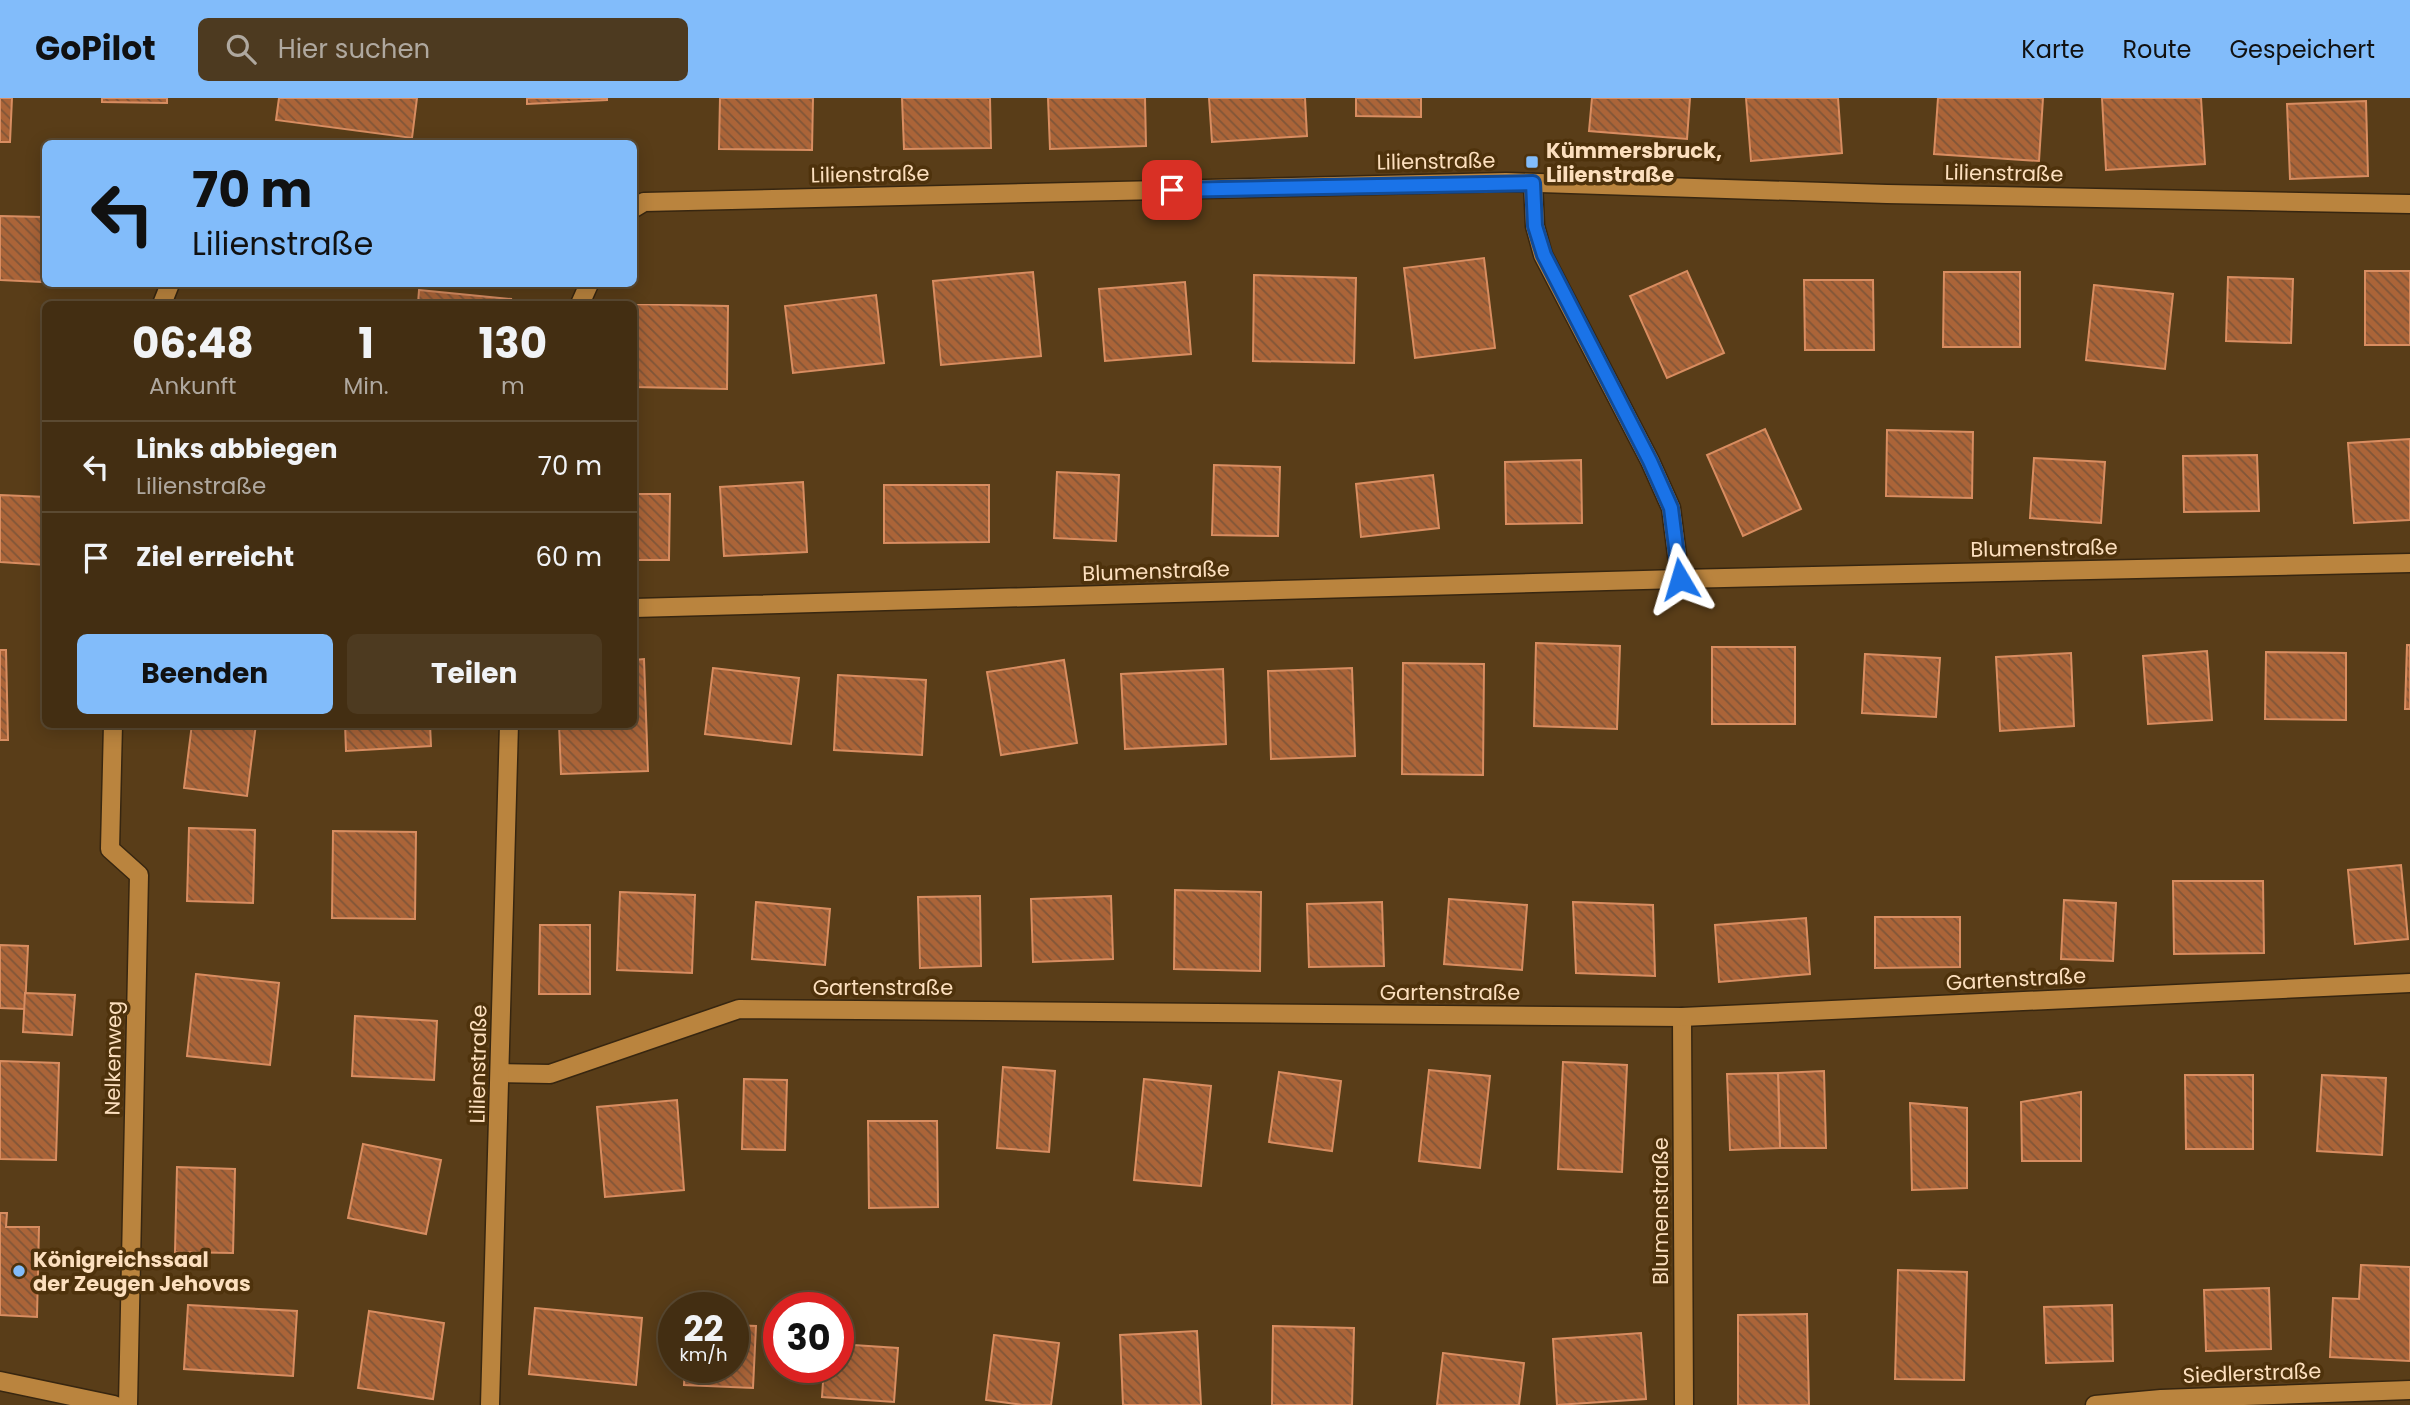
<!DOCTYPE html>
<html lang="de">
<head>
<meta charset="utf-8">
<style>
  body { margin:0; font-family:Poppins,sans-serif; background:#4d3a20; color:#f1f3f6; height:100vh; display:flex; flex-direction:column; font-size:26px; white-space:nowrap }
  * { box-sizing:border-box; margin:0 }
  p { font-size:23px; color:#afa89f }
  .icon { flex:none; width:38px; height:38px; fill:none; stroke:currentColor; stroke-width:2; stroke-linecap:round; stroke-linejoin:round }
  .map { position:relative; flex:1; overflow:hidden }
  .drawer { position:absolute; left:42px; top:203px; width:595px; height:427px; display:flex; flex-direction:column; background:#432e12; border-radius:10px; box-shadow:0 4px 18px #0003,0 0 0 2px #5b4a32 }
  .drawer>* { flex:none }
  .banner { position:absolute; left:42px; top:42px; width:595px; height:147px; border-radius:10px; box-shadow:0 4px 18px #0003,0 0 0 2px #5b4a32; background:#82bcfa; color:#111; overflow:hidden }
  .speed { position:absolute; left:658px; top:1194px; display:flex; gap:14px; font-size:35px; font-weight:700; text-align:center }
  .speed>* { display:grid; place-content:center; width:91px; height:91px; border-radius:50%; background:#432e12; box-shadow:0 4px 18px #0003,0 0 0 2px #5b4a32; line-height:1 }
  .speed small { font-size:18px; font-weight:400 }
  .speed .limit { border:10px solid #d22; background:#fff; color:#111 }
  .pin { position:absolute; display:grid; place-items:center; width:60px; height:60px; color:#fff; margin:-30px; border-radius:14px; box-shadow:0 4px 10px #0006 }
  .me { position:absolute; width:77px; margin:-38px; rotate:353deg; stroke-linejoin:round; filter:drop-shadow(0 0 5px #0008) }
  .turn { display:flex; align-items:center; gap:24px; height:147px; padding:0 35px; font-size:32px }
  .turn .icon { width:91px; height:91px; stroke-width:2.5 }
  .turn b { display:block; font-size:49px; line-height:60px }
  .eta { display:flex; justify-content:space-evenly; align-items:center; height:119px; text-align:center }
  .eta b { font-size:42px; font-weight:700; line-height:49px }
  .button { display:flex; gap:14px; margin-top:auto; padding:14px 35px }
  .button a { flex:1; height:80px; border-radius:10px; background:#82bcfa; color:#111; font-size:28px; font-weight:700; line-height:80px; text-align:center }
  .button a+a { background:#4d3a20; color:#f1f3f6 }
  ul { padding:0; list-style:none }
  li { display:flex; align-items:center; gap:21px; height:91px; padding:0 35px; border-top:2px solid #5b4a32 }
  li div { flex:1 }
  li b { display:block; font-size:26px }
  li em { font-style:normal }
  header { display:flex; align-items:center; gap:42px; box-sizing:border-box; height:98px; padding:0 35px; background:#82bcfa; color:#111 }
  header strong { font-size:33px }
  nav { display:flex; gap:38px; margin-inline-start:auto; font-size:24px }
  .search { width:490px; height:63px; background:#4d3a20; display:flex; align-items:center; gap:18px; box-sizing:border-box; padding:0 24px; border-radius:10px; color:#afa89f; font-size:26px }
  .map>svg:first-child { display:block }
  .building { fill:url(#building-back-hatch); stroke:#d88d61; stroke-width:2 }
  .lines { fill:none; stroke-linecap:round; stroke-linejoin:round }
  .minor-casing { stroke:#372610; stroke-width:21 }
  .minor { stroke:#ba843e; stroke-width:18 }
  .route-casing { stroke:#114b97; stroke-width:18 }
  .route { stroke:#1a73e8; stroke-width:12 }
  .poi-dot { fill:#82bcfa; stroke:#4e320c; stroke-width:2.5 }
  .labels { text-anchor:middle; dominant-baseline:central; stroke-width:7; stroke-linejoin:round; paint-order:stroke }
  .poi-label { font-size:21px; font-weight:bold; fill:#fcdfbe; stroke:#4e320c; text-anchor:start }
  .street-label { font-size:21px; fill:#fcdfbe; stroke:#4e320c }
</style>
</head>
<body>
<header>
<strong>GoPilot</strong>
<div class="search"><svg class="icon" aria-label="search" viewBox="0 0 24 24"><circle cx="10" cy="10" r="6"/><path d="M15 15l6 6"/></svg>Hier suchen</div>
<nav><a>Karte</a><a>Route</a><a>Gespeichert</a></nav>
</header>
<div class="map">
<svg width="2410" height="1307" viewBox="0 0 2410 1307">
  <defs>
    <pattern id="building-back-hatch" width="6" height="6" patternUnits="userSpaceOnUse" patternTransform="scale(1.75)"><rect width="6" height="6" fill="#ab6438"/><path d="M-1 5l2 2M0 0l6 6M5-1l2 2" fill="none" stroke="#805538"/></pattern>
  </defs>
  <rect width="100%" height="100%" fill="#593d18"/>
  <!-- building -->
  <g class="building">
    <polygon points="0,0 12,0 10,44 0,44"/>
    <polygon points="102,0 167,0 167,5 102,4"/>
    <polygon points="279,0 417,0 412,40 276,22"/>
    <polygon points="527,0 607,0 607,2 527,6"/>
    <polygon points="720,0 813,0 812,52 719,51"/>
    <polygon points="902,0 990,0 991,50 904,51"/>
    <polygon points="1048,0 1145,0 1146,48 1050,51"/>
    <polygon points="1209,0 1305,0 1307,38 1212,44"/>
    <polygon points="1356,0 1421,0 1421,19 1356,18"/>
    <polygon points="1592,0 1690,0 1687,41 1589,33"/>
    <polygon points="1746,0 1838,0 1842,55 1751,63"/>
    <polygon points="1938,0 2043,0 2039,63 1934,56"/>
    <polygon points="2102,0 2201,0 2205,66 2106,72"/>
    <polygon points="2366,3 2368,78 2290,81 2287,6"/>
    <polygon points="0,118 43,119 41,184 0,182"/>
    <polygon points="1484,160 1495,250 1415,260 1404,170"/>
    <polygon points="1687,173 1724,255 1667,280 1630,198"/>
    <rect x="2365" y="173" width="45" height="74"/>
    <polygon points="1033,174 1041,258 941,267 933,183"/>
    <polygon points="1944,174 2020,174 2020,249 1943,249"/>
    <polygon points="1254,177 1356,180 1354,265 1253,263"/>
    <polygon points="2228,179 2293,181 2291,245 2226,243"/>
    <polygon points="1804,182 1873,182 1874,252 1805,252"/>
    <polygon points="1185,184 1191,256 1105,263 1099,191"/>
    <rect x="235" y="186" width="104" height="1"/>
    <polygon points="2094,187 2173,196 2165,271 2086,262"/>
    <polygon points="419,192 511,201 510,206 418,206"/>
    <polygon points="876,197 884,265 793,275 785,208"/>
    <polygon points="629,206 728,208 727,291 634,289 634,206"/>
    <polygon points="1765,331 1801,411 1743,438 1707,357"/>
    <polygon points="1887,332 1973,334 1972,400 1886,398"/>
    <polygon points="2410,341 2410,422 2354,425 2348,345"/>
    <polygon points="2257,357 2259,413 2184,414 2183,358"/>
    <polygon points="2034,360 2105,364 2101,425 2030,420"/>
    <polygon points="1581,362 1582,425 1506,426 1505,364"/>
    <polygon points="1214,367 1280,369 1278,438 1212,437"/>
    <polygon points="1057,374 1119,377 1116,443 1054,440"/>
    <polygon points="1433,377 1439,430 1361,439 1356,386"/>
    <polygon points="803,384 807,454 724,458 720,389"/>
    <polygon points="884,387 989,387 989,444 884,445"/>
    <polygon points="634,396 670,396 669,462 634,462"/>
    <polygon points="0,397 46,399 46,467 0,464"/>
    <polygon points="1536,545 1620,548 1617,631 1534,628"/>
    <polygon points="2407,547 2410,547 2410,611 2405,611"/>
    <rect x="1712" y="549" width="83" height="77"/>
    <polygon points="0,552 6,552 8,642 0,642"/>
    <polygon points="2207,553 2212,622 2148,626 2143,558"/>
    <polygon points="2266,554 2346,555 2346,622 2265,621"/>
    <polygon points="2071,555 2074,628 2000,633 1996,559"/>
    <polygon points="1865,556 1940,560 1936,619 1862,615"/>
    <polygon points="644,561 648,673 561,676 559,626 634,626 634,562"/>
    <polygon points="1064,562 1077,645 1001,657 987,574"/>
    <polygon points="1403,565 1484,566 1483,677 1402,676"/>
    <polygon points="713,570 799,580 791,646 705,636"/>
    <polygon points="1352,570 1355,658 1271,661 1268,573"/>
    <polygon points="1223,571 1226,646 1125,651 1121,576"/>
    <polygon points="838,577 926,582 922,657 834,652"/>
    <polygon points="192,626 256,626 247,698 184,690"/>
    <polygon points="345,626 430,626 431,648 346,653"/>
    <polygon points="189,730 255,732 253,805 187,803"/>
    <polygon points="333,733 416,734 415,821 332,820"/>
    <polygon points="2401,767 2408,841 2355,846 2348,772"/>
    <polygon points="2173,783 2263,783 2264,855 2174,856"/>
    <polygon points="1175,792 1261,794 1260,873 1174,871"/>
    <polygon points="620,794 695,797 692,875 617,872"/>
    <polygon points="980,798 981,868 920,870 918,799"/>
    <polygon points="1111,798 1113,861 1033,864 1031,801"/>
    <polygon points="1449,801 1527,807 1522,872 1444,866"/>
    <polygon points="2064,802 2116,805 2113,863 2061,861"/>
    <polygon points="756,804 830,811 825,867 752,861"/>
    <polygon points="1382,804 1384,868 1309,869 1307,806"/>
    <polygon points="1573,804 1653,807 1655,878 1576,875"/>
    <polygon points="1875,819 1960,819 1960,869 1875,870"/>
    <polygon points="1806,820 1810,876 1719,884 1715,827"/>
    <polygon points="540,827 590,827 590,896 539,896"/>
    <polygon points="0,847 28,848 25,911 0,910"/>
    <polygon points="196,876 279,885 270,967 187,958"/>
    <polygon points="25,895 75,897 72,937 23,934"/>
    <polygon points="355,918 437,923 434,982 352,978"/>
    <polygon points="0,963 59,965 56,1062 0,1061"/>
    <polygon points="1563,964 1627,967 1622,1074 1558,1071"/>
    <polygon points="1003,969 1055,973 1049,1054 997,1050"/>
    <polygon points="1429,972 1490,978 1480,1070 1419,1063"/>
    <polygon points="1824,973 1826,1050 1780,1050 1778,975"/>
    <polygon points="1279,974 1341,983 1332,1053 1269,1044"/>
    <polygon points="1778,975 1780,1050 1730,1052 1727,976"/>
    <polygon points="2185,977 2253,977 2253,1051 2186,1051"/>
    <polygon points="2322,977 2386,980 2382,1057 2317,1053"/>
    <polygon points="744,981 787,982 785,1052 742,1051"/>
    <polygon points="1144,981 1211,988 1201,1088 1134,1082"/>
    <polygon points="2081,994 2081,1063 2022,1063 2021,1004"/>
    <polygon points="677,1002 684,1092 605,1099 597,1009"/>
    <polygon points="1910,1005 1967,1010 1967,1090 1912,1092"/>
    <polygon points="868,1023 937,1023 938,1109 869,1110"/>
    <polygon points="363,1046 441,1062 426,1136 348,1120"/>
    <polygon points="177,1069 235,1071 233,1155 175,1154"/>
    <polygon points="0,1115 7,1115 6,1129 39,1129 37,1219 0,1217"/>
    <polygon points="2361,1167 2410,1169 2410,1263 2330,1259 2333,1200 2359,1201"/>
    <polygon points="1898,1172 1967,1174 1964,1282 1895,1281"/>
    <polygon points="2269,1190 2271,1251 2206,1253 2204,1192"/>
    <polygon points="188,1207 297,1213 293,1278 184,1271"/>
    <polygon points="2112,1207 2113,1263 2046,1265 2044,1209"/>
    <polygon points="535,1210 642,1220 636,1287 529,1276"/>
    <polygon points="369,1213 444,1225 433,1301 358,1290"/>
    <polygon points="1807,1216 1809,1307 1738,1307 1738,1217"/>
    <polygon points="733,1227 756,1228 753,1290 684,1287 685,1269 733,1269"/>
    <polygon points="1273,1228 1354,1230 1352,1307 1272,1307"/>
    <polygon points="1197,1233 1201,1307 1123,1307 1120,1237"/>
    <polygon points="1641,1235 1646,1301 1557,1307 1553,1241"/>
    <polygon points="994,1237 1059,1245 1051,1307 1023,1307 986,1302"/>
    <polygon points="838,1246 898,1250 894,1304 822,1299 824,1269 838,1269"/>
    <polygon points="1443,1255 1524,1265 1519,1307 1437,1307"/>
  </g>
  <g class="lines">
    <!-- minor casing -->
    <g class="minor-casing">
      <g id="minor">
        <polyline points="1533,85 1535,128 1543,157 1650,363 1671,410 1680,481"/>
        <polyline points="634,110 644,104 1506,84 1887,96 2410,106"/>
        <polyline points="162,206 170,186"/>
        <polyline points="580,206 589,186"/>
        <polyline points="634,510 1680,481 2410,465"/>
        <polyline points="113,626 110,751 139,777 128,1307"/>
        <polyline points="1682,919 1684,1307"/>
        <polyline points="501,975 550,976 739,911 1682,919 2410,885"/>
        <polyline points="0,1283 114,1307"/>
        <polyline points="490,1307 509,626"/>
        <polyline points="2095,1307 2161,1301 2410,1292"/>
      </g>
    </g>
    <!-- minor -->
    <use href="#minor" class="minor"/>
  </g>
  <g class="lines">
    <!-- route casing -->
    <g class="route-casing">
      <polyline id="route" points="1172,92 1533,85 1535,128 1544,157 1650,363 1671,410 1680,481"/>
    </g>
    <!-- route -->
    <use href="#route" class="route"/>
  </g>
  <!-- markers -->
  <g class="poi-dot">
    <rect x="1525" y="57" width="14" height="14" rx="3.5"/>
    <circle cx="19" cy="1173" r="7"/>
  </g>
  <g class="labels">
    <!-- poi labels -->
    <g class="poi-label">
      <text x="1546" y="52">Kümmersbruck,<tspan x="1546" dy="24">Lilienstraße</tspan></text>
      <text x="33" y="1161">Königreichssaal<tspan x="33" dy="24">der Zeugen Jehovas</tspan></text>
    </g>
    <!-- street labels -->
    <g class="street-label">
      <text transform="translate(1436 63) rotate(-1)">Lilienstraße</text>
      <text transform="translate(2004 75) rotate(1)">Lilienstraße</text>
      <text transform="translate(870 76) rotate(-1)">Lilienstraße</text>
      <text transform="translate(2044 450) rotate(-1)">Blumenstraße</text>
      <text transform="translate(1156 473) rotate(-2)">Blumenstraße</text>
      <text transform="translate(2016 881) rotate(-3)">Gartenstraße</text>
      <text x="883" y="889">Gartenstraße</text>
      <text x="1450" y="894">Gartenstraße</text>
      <text transform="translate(113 960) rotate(-89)">Nelkenweg</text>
      <text transform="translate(478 966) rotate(-89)">Lilienstraße</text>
      <text transform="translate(1660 1113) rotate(-90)">Blumenstraße</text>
      <text transform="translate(2252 1275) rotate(-2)">Siedlerstraße</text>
    </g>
  </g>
</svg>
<div class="speed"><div>22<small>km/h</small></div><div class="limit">30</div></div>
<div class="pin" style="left:1172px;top:92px;background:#d93025"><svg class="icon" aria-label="arrive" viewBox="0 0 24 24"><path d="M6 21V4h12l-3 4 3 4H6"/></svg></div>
<svg class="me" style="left:1680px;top:481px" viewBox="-20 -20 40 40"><path d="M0-17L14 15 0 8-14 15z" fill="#1a73e8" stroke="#fff" stroke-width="4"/></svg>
<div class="banner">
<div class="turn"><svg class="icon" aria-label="left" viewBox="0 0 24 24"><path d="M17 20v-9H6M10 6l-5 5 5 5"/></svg><div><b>70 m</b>Lilienstraße</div></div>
</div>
<section class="drawer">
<div class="eta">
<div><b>06:48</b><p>Ankunft</p></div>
<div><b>1</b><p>Min.</p></div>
<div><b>130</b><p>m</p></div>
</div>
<ul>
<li><svg class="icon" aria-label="left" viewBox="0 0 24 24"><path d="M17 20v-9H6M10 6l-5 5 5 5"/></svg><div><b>Links abbiegen</b><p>Lilienstraße</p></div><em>70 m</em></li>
<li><svg class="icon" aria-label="arrive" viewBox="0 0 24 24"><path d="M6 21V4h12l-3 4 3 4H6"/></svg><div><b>Ziel erreicht</b></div><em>60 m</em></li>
</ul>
<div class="button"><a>Beenden</a><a>Teilen</a></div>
</section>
</div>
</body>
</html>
